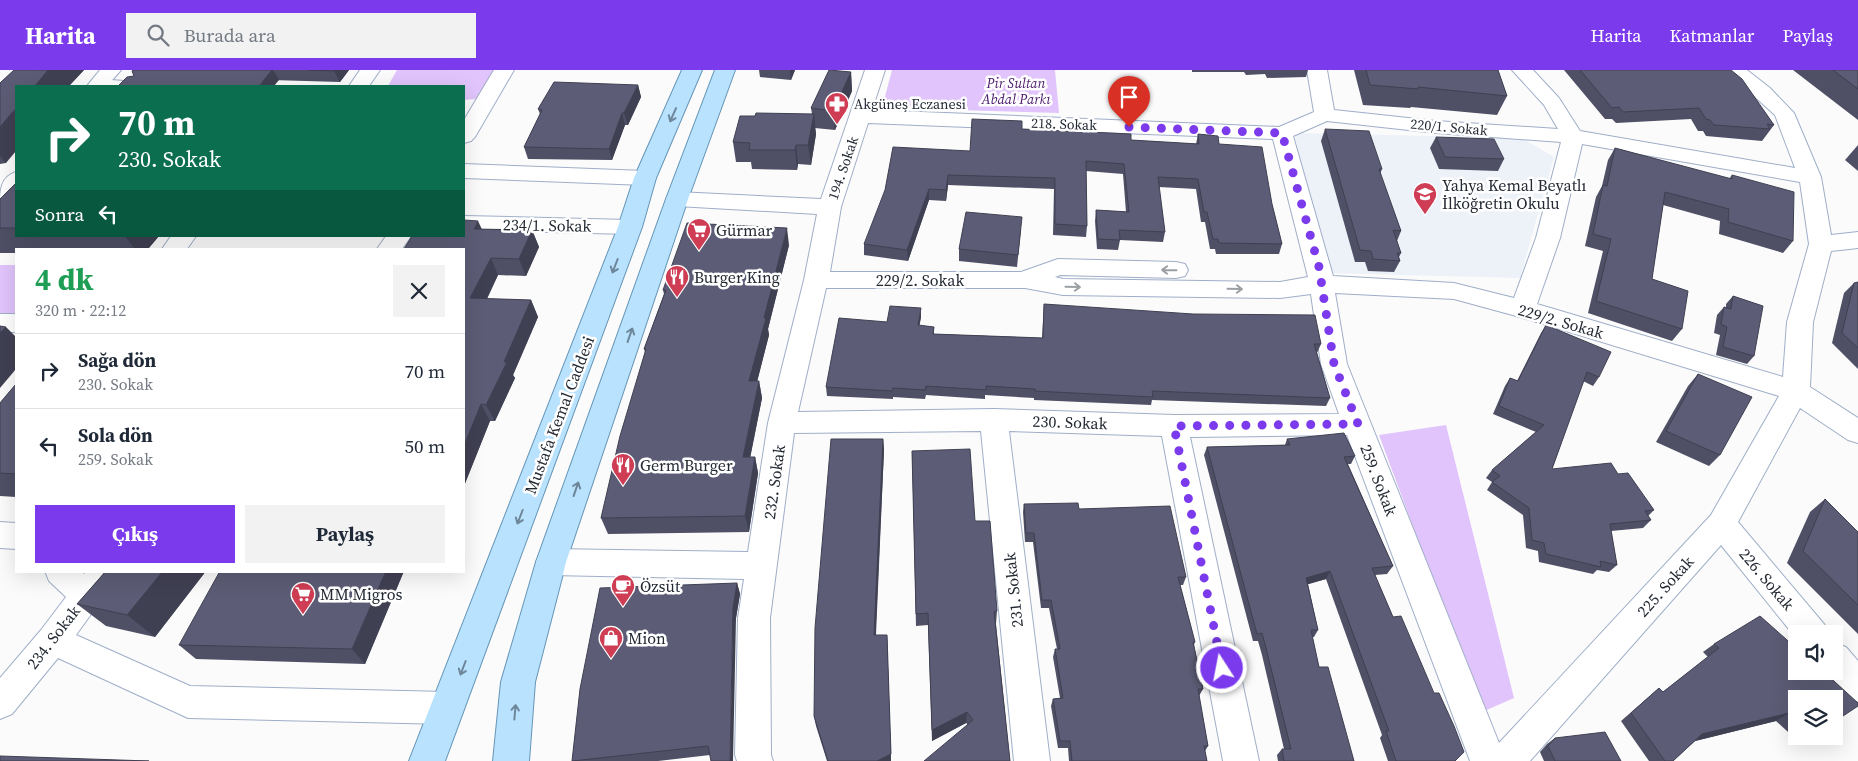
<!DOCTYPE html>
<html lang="tr">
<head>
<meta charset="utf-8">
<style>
  body { margin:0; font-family:"Source Serif 4",serif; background:#f2f2f3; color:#1f2937; height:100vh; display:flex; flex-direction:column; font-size:19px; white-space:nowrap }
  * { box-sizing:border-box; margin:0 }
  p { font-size:16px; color:#747a83 }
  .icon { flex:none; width:28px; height:28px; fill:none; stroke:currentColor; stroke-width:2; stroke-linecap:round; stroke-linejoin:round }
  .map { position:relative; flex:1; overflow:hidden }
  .details { position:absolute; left:15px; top:178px; width:450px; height:325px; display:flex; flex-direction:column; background:#fff; border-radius:0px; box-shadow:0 5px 20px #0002 }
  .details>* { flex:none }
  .hud { position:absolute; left:15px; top:15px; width:450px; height:152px; border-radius:0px; box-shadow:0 5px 20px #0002; background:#0b6e4f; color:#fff; overflow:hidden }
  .tools { position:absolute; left:1788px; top:555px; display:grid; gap:10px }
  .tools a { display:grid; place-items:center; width:55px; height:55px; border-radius:0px; background:#fff; box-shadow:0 5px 20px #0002; font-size:25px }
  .pin { position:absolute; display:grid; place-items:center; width:42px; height:42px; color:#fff; margin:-51px -21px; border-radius:50% 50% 50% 0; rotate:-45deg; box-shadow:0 0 5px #0007 }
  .pin .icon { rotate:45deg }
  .me { position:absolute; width:55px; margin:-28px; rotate:349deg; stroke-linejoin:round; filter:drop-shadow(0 0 4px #0008) }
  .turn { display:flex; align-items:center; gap:18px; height:105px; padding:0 20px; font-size:22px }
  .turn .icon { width:65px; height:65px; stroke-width:2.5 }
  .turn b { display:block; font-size:35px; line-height:42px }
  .then { display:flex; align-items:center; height:48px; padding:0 20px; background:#0003; gap:10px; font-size:19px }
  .round { display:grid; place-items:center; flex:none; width:52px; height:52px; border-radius:0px; background:#f2f2f3 }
  .head { display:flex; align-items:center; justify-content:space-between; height:85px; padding:0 20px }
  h1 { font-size:30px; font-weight:700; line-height:38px; color:#1e9e55 }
  .primary-button { display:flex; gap:10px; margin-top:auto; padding:10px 20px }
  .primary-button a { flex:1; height:58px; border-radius:0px; background:#7c3aed; color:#fff; font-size:20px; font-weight:700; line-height:58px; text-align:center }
  .primary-button a+a { background:#f2f2f3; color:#1f2937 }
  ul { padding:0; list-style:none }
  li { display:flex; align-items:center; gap:15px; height:75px; padding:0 20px; border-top:1px solid #e0e1e3 }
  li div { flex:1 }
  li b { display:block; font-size:19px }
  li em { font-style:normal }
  header { display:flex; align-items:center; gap:30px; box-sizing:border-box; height:70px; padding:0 25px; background:#7c3aed; color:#fff }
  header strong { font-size:24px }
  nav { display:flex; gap:28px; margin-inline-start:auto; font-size:18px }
  .search { width:350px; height:45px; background:#f2f2f3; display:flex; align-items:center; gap:12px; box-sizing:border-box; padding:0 18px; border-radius:0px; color:#747a83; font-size:19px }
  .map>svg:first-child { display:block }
  .built { fill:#edf1f8 }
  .green { fill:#e0c4fb }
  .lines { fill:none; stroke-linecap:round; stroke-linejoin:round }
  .street-casing { stroke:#9faec8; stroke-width:2 }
  .secondary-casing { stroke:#9faec8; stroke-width:2 }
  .primary-casing { stroke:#6595b7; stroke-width:2 }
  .street { fill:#fff; fill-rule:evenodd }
  .secondary { fill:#fff; fill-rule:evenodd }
  .primary { fill:#b8e2fe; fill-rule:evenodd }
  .wall { fill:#4f4f65 }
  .shaded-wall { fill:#404053 }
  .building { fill:#5c5c76; stroke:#404053 }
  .oneway { stroke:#6e8699 }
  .oneway2 { stroke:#9c9fa4 }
  .route { stroke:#7c3aed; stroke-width:9; stroke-dasharray:0 16.2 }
  .labels { text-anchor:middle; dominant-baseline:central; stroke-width:5; stroke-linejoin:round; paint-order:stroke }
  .far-park-label { font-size:14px; font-style:italic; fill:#4b1b6c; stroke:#fff }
  .far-poi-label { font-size:14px; fill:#242a34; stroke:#fff; text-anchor:start }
  .far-street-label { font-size:14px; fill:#242a34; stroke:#fff }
  .poi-label { font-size:16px; fill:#242a34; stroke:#fff; text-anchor:start }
  .street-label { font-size:16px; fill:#242a34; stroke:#fff }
</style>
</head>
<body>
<header>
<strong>Harita</strong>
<div class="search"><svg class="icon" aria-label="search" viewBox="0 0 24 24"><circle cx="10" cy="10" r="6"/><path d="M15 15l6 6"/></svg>Burada ara</div>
<nav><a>Harita</a><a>Katmanlar</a><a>Paylaş</a></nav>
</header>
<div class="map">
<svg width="1858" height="691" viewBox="0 0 1858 691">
  <rect width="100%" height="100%" fill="#fbfbfb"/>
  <!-- built -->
  <polygon class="built" points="1294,63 1522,68 1554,87 1520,208 1324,203"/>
  <!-- green -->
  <g class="green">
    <polygon points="397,0 494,0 477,29 464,30 464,16 388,16"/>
    <polygon points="892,0 1055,0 1059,43 882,38"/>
    <rect x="0" y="195" width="16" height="52"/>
    <polygon points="1446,355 1514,628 1482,642 1379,365"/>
  </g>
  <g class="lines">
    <!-- street casing -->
    <g class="street-casing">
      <g id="street">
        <polygon points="360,0 380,0 369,16 349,16"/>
        <polygon points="494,0 514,0 475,67 471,71 464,73 464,50"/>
        <path d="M865,0H885L872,40L1279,57L1314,42L1307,0H1327L1334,40L1436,51L1558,59L1544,35L1512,0H1533L1559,28L1580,61L1795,98L1775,45L1725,0H1747L1770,18L1794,43L1821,107L1831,165L1858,162V178L1831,181L1813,252L1810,317L1858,348V373L1848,370L1800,338L1738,452L1824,554L1829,564H1796V568L1721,475L1530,691H1470L1347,365L1190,367L1259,691H1223L1162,366L1009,361L1050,691H1014L981,361L794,363L770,548L771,685L773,691H737L735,685L738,548L744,509L551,505L540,501L536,492L540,483L551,479L748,482L768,353L804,210L817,144L677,136L669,134L666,129L669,124L677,122L821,129ZM1327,51L1436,63L1561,72L1536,168L1514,228L1454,213L1333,206L1293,66ZM868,53L1273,69L1308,207L1280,212L1063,209L1055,207L1060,205L1176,208L1185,206L1188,200L1185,194L1176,192L1058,189L1021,202H830L841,137ZM1582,74L1800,112L1809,174L1787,252L1783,307L1537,234L1560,168ZM826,218H1025L1063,225L1280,228L1311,224L1321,294L1339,344L1174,345L994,339L798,342ZM1335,223L1454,229L1520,247L1779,326L1711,445L1499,673L1347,294Z"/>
        <polygon points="98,9 137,12 140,16 89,16 91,11"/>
        <polygon points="464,94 645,101 653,103 656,108 653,113 645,115 464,108"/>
        <polygon points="464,146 630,150 638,152 642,157 638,162 630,164 464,160"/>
        <polygon points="171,166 196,166 187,179 162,179"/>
        <polygon points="386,166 411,166 402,179 377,179"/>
        <rect x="0" y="244" width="16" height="18"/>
        <polygon points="0,452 16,453 16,479 0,478"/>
        <polygon points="45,501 81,501 84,504 86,501 119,501 115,511 76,565 190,616 447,622 459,626 464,638 459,650 447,654 188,648 58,588 12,644 0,649 0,608 41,560 66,527 49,511"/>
        <polygon points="1834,573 1846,577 1858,591 1858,632 1846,627 1824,601 1834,601"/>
      </g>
    </g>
    <!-- secondary casing -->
    <g class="secondary-casing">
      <g id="secondary">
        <polygon points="100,0 121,0 107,16 87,16"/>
        <path d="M16,102C17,117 17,132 0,136C0,121 0,107 16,102Z"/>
      </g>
    </g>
    <!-- primary casing -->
    <g class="primary-casing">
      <g id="primary">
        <polygon points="682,0 702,0 656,108 642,157 445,691 409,691 618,157 634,108"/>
        <polygon points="715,0 735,0 688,129 566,492 535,612 529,691 493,691 501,612 536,492 666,129"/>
      </g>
    </g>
    <!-- street -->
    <use href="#street" class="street"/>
    <!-- secondary -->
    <use href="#secondary" class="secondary"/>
    <!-- primary -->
    <use href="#primary" class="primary"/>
  </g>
  <!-- wall -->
  <g class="wall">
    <polygon points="14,0 84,0 69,16 16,16 6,93 0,94 0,13"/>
    <polygon points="133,0 349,0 340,12 134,6"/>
    <polygon points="759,0 795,0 791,10 760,7"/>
    <polygon points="1192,0 1308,0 1306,7 1267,8 1265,4 1246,5 1244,2 1192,2"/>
    <polygon points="1354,0 1498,0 1507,26 1497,45 1411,37 1410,38 1363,35"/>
    <polygon points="1564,0 1731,0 1774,55 1762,71 1706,66 1703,61 1698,61 1691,49 1616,53 1612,49 1605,49"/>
    <polygon points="1793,0 1858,0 1858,50"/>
    <polygon points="851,2 852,21 835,60 815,58 816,64 811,95 798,94 797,100 752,99 751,92 736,92 733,72 755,46 812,44 811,38"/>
    <polygon points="638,15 641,27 628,55 625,55 612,90 528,89 524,77 540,44 538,39"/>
    <polygon points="1022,59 1131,70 1196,74 1198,64 1219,74 1272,134 1282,174 1279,184 1216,184 1215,179 1210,179 1205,152 1201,152 1196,119 1159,117 1165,162 1163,172 1120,170 1118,180 1097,179 1095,151 1096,140 1126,142 1123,104 1086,101 1087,156 1086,167 1053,165 1054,119 948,115 946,131 929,130 908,191 864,185 864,174 970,81"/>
    <polygon points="1325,59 1382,99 1380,104 1401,161 1397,171 1401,183 1399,187 1400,191 1394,202 1368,201 1365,192 1355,192 1321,71"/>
    <polygon points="1436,67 1504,89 1498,101 1439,99 1430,78"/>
    <polygon points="1858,75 1858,101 1845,90"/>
    <polygon points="1615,78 1729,109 1732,105 1793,171 1783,183 1719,164 1720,151 1663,135 1652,209 1682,259 1672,271 1588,243 1603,181 1585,176 1596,127 1602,116 1608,90"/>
    <polygon points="16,113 16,166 159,166 148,179 16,179 16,183 0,183 0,129"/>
    <polygon points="482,159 532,160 539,177 526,206 498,205 487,229 531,230 538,247 513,305 515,308 495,351 490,351 464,416 464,179"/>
    <polygon points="1021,159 1017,197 959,191 959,179"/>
    <polygon points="789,175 768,259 769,265 757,311 759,311 762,328 750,387 755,387 758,403 749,462 608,464 601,448 645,282 644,279 664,224 663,220"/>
    <polygon points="1858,212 1858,299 1832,273 1844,223 1854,213"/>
    <polygon points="1733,226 1754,286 1747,294 1716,285 1720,265 1714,263 1717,245 1724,237 1726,237 1726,234"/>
    <polygon points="1044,234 1321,274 1317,283 1330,328 1326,336 1152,330 1151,335 1034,330 1034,328 985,325 985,329 926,325 925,329 893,327 893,329 827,326 826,317 887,252 921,247 919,256 934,257 934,264 1042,268"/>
    <polygon points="1546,255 1599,307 1593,316 1583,311 1552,399 1618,404 1654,440 1648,446 1651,450 1643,458 1611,461 1617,495 1609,502 1597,500 1593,504 1539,492 1538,481 1526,478 1523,445 1487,420 1492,412 1486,408 1492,400 1536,362 1493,344 1505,316 1510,308 1517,311 1541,263"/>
    <polygon points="1698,304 1720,385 1709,396 1656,372 1688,316"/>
    <polygon points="16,314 16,427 0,426 0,333"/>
    <polygon points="883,369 884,380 876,565 887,565 891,691 827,691 816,656 814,646"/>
    <polygon points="1287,369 1355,386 1351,394 1348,394 1393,496 1387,504 1375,505 1455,691 1388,691 1380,668 1382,665 1326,509 1308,514 1318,560 1314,567 1312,567 1319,597 1354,691 1278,691 1277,685 1282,679 1284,679 1262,585 1258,571 1253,571 1204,385 1207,377 1285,375"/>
    <polygon points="912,381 975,451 997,541 996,554 1010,691 966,653 932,671 928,555 916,556"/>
    <polygon points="1825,429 1858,462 1858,564 1787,493 1810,442"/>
    <polygon points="1024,434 1079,439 1186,507 1183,515 1180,515 1195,572 1194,575 1203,619 1199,626 1208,676 1205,681 1207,691 1069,691 1068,678 1058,678 1051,636 1053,629 1060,628 1053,587 1055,579 1057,579 1049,538 1041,538 1033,472 1025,472 1023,442"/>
    <polygon points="106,501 206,501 155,567 106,556 77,534"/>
    <polygon points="404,501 365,594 196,589 179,575"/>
    <polygon points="737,513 740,524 736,548 710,685 658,691 572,691"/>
    <polygon points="1714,574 1796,629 1796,666 1811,666 1800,673 1776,651 1695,671 1673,691 1649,691 1621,651 1659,618 1663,622 1708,587 1703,582"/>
    <polygon points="1555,668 1621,691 1544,691 1540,682 1547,674"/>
  </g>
  <!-- shaded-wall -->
  <g class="shaded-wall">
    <polygon points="48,0 84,0 69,16 35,16"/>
    <polygon points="272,0 273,0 279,10 274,16 259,16"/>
    <polygon points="335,0 349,0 340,12 334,1"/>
    <polygon points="790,0 795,0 791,10"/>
    <polygon points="851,2 852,21 835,60 833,41"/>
    <polygon points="638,15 641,27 628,55 624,43"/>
    <polygon points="16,38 16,81 6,93 0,86 0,57"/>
    <polygon points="622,43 625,55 612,90 609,79"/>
    <polygon points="814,44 816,64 811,95 808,75"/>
    <polygon points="796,75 798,94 797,100 795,80"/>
    <polygon points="948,105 948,115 946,131 946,120"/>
    <polygon points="929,119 929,130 908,191 907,180"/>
    <polygon points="478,151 486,168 474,159"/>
    <polygon points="787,158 789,175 768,259 769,265 753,328 749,311 764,248"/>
    <polygon points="532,160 539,177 526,206 519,189"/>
    <polygon points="125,166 159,166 148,179 135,179"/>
    <polygon points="491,188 498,205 479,245 470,228"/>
    <polygon points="531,230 538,247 513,305 515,308 495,351 486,335 504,292"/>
    <polygon points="921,238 921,247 918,264 918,255"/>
    <polygon points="6,257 16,267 16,299 0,318 0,263"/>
    <polygon points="759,311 762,328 747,404 743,387"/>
    <polygon points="481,334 490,351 464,416 464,376"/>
    <polygon points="883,369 884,380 875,575 874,565"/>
    <polygon points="755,387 758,403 749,462 745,446"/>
    <polygon points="163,501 206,501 155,567 127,545"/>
    <polygon points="386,501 404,501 365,594 352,579"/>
    <polygon points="1330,501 1326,509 1302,516 1306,508"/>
    <polygon points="737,513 740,524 736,548 733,691 730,691 733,538"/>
    <polygon points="887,565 891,691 877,691"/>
    <polygon points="967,642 966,653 932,671 932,660"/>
    <polygon points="1789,643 1776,651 1691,672 1702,664"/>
  </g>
  <!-- building -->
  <g class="building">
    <polygon points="14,0 48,0 35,16 16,16 16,38 0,57 0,13"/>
    <polygon points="133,0 272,0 259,16 118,16 127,7 134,6 132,1"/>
    <polygon points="308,0 335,0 334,1"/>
    <polygon points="829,0 851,2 833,41 811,38"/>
    <polygon points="1366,0 1498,0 1507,26 1418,17 1418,19 1370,15"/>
    <polygon points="1580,0 1731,0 1742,9 1774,55 1767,54 1770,59 1714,55 1710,50 1706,49 1699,38 1623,42 1619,37 1612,38"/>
    <polygon points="1833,0 1858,0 1858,19"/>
    <polygon points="554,12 638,15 624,43 622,43 609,79 524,77 542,40 538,39"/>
    <polygon points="756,43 814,44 808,75 796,75 795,80 749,80 750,73 733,72 740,46 755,46"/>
    <polygon points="972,49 1022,51 1022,59 1131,64 1131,70 1199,74 1198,64 1218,66 1219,74 1262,77 1272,134 1282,174 1219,173 1218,169 1213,169 1207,142 1204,142 1198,109 1158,107 1165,162 1119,160 1120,170 1098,169 1096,140 1129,142 1124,94 1086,91 1087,156 1055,154 1055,108 948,105 946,120 929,119 907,180 864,174 885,120 893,77 970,81"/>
    <polygon points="1325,59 1369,61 1382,99 1379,99 1401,161 1393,160 1401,183 1397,183 1400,191 1373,189 1371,181 1360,180"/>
    <polygon points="1436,67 1494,69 1504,89 1445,87"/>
    <polygon points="1615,78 1732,109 1732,105 1794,122 1793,171 1728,152 1729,139 1665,122 1652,209 1688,221 1682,259 1596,231 1611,169 1593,164 1603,115 1607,116"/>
    <polygon points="16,113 16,158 0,158 0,129"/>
    <polygon points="966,142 1022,147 1018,185 959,179"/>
    <polygon points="464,150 478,151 474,159 532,160 519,189 491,188 470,228 531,230 504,292 507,292 486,335 481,334 464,376 464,179 404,179 412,166 464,166"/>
    <polygon points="687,153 787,158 764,248 766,248 749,311 759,311 743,387 755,387 745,446 601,448 620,366 646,279 644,279 666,220 663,220"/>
    <polygon points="1858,212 1858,278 1842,263 1854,213"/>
    <polygon points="1733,226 1763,236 1754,286 1723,277 1727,257 1721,254 1724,237 1731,239"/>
    <polygon points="1044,234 1193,244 1315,245 1321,274 1314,274 1330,328 1152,321 1153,327 1035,321 1035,319 986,316 986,320 926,316 925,320 893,318 892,321 826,317 839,248 887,252 890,236 921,238 918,255 934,257 933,264 1043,268"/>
    <polygon points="1546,255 1611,282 1599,307 1587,302 1552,399 1611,393 1618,404 1628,403 1654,440 1645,441 1651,450 1610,454 1617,495 1600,491 1601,497 1546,484 1544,473 1532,470 1529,438 1492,412 1500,406 1492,400 1544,355 1499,336 1510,308 1518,311"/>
    <polygon points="0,256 6,257 0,263"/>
    <polygon points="1698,304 1752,327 1720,385 1666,361"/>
    <polygon points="16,314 16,404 0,403 0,333"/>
    <polygon points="1344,363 1355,386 1344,387 1393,496 1372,498 1393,547 1401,546 1434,623 1439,623 1454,656 1464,682 1455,691 1396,691 1386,661 1389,661 1330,501 1306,508 1318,560 1311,560 1319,597 1328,597 1354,691 1284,691 1282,679 1291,679 1266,578 1262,563 1257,564 1207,377 1290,375 1287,369"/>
    <polygon points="831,369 883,369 874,565 887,565 891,684 877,691 828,691 814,646 815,558"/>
    <polygon points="970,379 975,451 990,451 997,541 994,542 1010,691 924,691 973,650 967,642 932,660 928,543 916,544 912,381"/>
    <polygon points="1825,429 1858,462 1858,535 1803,481"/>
    <polygon points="1078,433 1079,439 1170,436 1186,507 1178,507 1195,572 1193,572 1203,619 1198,619 1208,676 1204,676 1207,691 1072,691 1070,671 1060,671 1053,629 1063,628 1055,579 1060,579 1051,530 1042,530 1034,463 1026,463 1024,434"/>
    <polygon points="106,501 163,501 127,545 77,534"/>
    <polygon points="220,501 386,501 352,579 179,575"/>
    <polygon points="737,513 733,538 730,691 711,691 708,676 572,691 580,619 600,518"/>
    <polygon points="1760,546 1796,578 1796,601 1823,601 1858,633 1858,636 1834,652 1834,629 1796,629 1796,650 1789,643 1702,664 1673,691 1665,691 1631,643 1659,618 1663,622 1719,578 1714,574"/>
    <polygon points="1605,662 1621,691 1555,691 1548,676 1555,668"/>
    <polygon points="0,686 149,691 0,691"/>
  </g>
  <!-- one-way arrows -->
  <defs><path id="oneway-shaft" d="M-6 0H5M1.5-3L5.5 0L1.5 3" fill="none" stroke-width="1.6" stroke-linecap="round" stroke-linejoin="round" transform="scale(1.25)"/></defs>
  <g class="oneway">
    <use href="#oneway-shaft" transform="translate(673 45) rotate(114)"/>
    <use href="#oneway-shaft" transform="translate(615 196) rotate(111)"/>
    <use href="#oneway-shaft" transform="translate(630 265) rotate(-71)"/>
    <use href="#oneway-shaft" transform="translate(576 419) rotate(-71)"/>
    <use href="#oneway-shaft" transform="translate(520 447) rotate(111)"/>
    <use href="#oneway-shaft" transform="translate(463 598) rotate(111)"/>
    <use href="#oneway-shaft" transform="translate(515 642) rotate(-85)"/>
  </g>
  <g class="oneway2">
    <use href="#oneway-shaft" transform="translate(1169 200) rotate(-179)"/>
    <use href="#oneway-shaft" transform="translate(1073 217) rotate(1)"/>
    <use href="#oneway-shaft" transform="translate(1235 219) rotate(1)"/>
  </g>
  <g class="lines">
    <!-- route -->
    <polyline class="route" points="1129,57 1282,63 1319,197 1334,294 1358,354 1174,356 1222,598"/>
  </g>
  <!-- icons -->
  <defs>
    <g id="pharmacy-pin" transform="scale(1.25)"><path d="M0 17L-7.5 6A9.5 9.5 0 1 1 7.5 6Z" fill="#ce3d54" stroke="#fff"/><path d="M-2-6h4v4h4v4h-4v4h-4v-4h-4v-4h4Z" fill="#fff"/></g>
    <g id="school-pin" transform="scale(1.25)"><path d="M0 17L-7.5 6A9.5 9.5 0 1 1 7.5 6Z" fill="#ce3d54" stroke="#fff"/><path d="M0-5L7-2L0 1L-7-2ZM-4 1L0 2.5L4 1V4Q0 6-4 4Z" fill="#fff"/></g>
    <g id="supermarket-pin" transform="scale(1.25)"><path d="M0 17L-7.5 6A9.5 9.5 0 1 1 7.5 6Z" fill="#ce3d54" stroke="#fff"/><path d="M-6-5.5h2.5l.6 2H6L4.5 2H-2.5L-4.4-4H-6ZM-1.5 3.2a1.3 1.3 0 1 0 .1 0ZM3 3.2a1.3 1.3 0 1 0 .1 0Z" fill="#fff"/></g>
    <g id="restaurant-pin" transform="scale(1.25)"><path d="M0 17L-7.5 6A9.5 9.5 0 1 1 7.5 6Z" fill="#ce3d54" stroke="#fff"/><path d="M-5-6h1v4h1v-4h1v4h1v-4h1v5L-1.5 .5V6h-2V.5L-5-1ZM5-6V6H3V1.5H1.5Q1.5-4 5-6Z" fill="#fff"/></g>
    <g id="cafe-pin" transform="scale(1.25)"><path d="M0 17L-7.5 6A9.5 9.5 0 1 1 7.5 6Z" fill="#ce3d54" stroke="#fff"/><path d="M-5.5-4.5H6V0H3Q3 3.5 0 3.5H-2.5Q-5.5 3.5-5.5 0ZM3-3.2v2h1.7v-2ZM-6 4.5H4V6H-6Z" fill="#fff"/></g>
    <g id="shop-pin" transform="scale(1.25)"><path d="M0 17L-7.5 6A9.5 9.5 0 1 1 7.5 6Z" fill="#ce3d54" stroke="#fff"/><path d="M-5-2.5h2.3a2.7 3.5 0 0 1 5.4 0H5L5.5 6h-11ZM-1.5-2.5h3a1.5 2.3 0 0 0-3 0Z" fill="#fff"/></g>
  </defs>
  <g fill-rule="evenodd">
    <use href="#pharmacy-pin" x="837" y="34"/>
    <use href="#school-pin" x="1425" y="124"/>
    <use href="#supermarket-pin" x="699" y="160"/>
    <use href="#restaurant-pin" x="677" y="207"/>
    <use href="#restaurant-pin" x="623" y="395"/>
    <use href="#cafe-pin" x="623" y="516"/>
    <use href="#supermarket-pin" x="303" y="524"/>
    <use href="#shop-pin" x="611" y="568"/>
  </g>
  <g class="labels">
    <!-- far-park labels -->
    <g class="far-park-label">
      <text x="1016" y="13">Pir Sultan<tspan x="1016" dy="16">Abdal Parkı</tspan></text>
    </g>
    <!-- far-poi labels -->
    <g class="far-poi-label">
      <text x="854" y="34">Akgüneş Eczanesi</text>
    </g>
    <!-- far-street labels -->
    <g class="far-street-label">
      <text transform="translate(1064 54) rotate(2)">218. Sokak</text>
      <text transform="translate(1449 57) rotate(5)">220/1. Sokak</text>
      <text transform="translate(843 98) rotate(-71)">194. Sokak</text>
    </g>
    <!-- poi labels -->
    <g class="poi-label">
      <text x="1442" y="115">Yahya Kemal Beyatlı<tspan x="1442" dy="18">İlköğretin Okulu</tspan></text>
      <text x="716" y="160">Gürmar</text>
      <text x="694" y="207">Burger King</text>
      <text x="640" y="395">Germ Burger</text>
      <text x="640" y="516">Özsüt</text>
      <text x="320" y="524">MM Migros</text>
      <text x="628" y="568">Mion</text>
    </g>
    <!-- street labels -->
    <g class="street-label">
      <text transform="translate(547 155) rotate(1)">234/1. Sokak</text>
      <text x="920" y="210">229/2. Sokak</text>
      <text transform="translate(1561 251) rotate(16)">229/2. Sokak</text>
      <text transform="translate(559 345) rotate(-69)">Mustafa Kemal Caddesi</text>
      <text transform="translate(1070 352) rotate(2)">230. Sokak</text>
      <text transform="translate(1379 410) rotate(69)">259. Sokak</text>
      <text transform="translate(774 412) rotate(-82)">232. Sokak</text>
      <text transform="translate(1767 509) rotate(50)">226. Sokak</text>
      <text transform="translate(1665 516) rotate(-48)">225. Sokak</text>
      <text transform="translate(1013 520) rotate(-96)">231. Sokak</text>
      <text transform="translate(53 567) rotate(-52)">234. Sokak</text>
    </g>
  </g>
</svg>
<div class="tools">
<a><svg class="icon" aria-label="sound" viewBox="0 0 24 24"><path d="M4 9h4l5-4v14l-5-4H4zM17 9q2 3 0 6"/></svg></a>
<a><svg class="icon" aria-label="layers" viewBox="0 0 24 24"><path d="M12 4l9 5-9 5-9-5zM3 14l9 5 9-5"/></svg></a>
</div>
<div class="pin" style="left:1129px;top:57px;background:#d93025"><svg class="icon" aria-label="arrive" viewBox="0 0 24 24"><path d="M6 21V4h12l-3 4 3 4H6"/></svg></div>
<svg class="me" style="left:1222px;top:598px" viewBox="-20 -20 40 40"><circle r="17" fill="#7c3aed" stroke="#fff" stroke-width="3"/><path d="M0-11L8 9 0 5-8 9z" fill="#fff"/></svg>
<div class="hud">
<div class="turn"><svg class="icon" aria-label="right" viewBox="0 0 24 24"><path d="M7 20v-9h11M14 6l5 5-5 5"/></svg><div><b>70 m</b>230. Sokak</div></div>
<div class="then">Sonra<svg class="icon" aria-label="left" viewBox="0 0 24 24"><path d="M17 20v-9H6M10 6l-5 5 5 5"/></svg></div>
</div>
<section class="details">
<div class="head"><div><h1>4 dk</h1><p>320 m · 22:12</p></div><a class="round"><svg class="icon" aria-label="close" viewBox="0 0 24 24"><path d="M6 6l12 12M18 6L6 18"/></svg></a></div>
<ul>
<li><svg class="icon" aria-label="right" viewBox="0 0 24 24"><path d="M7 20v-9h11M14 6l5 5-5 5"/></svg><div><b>Sağa dön</b><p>230. Sokak</p></div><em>70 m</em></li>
<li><svg class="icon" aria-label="left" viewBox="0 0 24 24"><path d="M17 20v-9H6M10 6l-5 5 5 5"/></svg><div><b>Sola dön</b><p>259. Sokak</p></div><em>50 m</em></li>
</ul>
<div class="primary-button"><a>Çıkış</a><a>Paylaş</a></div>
</section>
</div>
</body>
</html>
